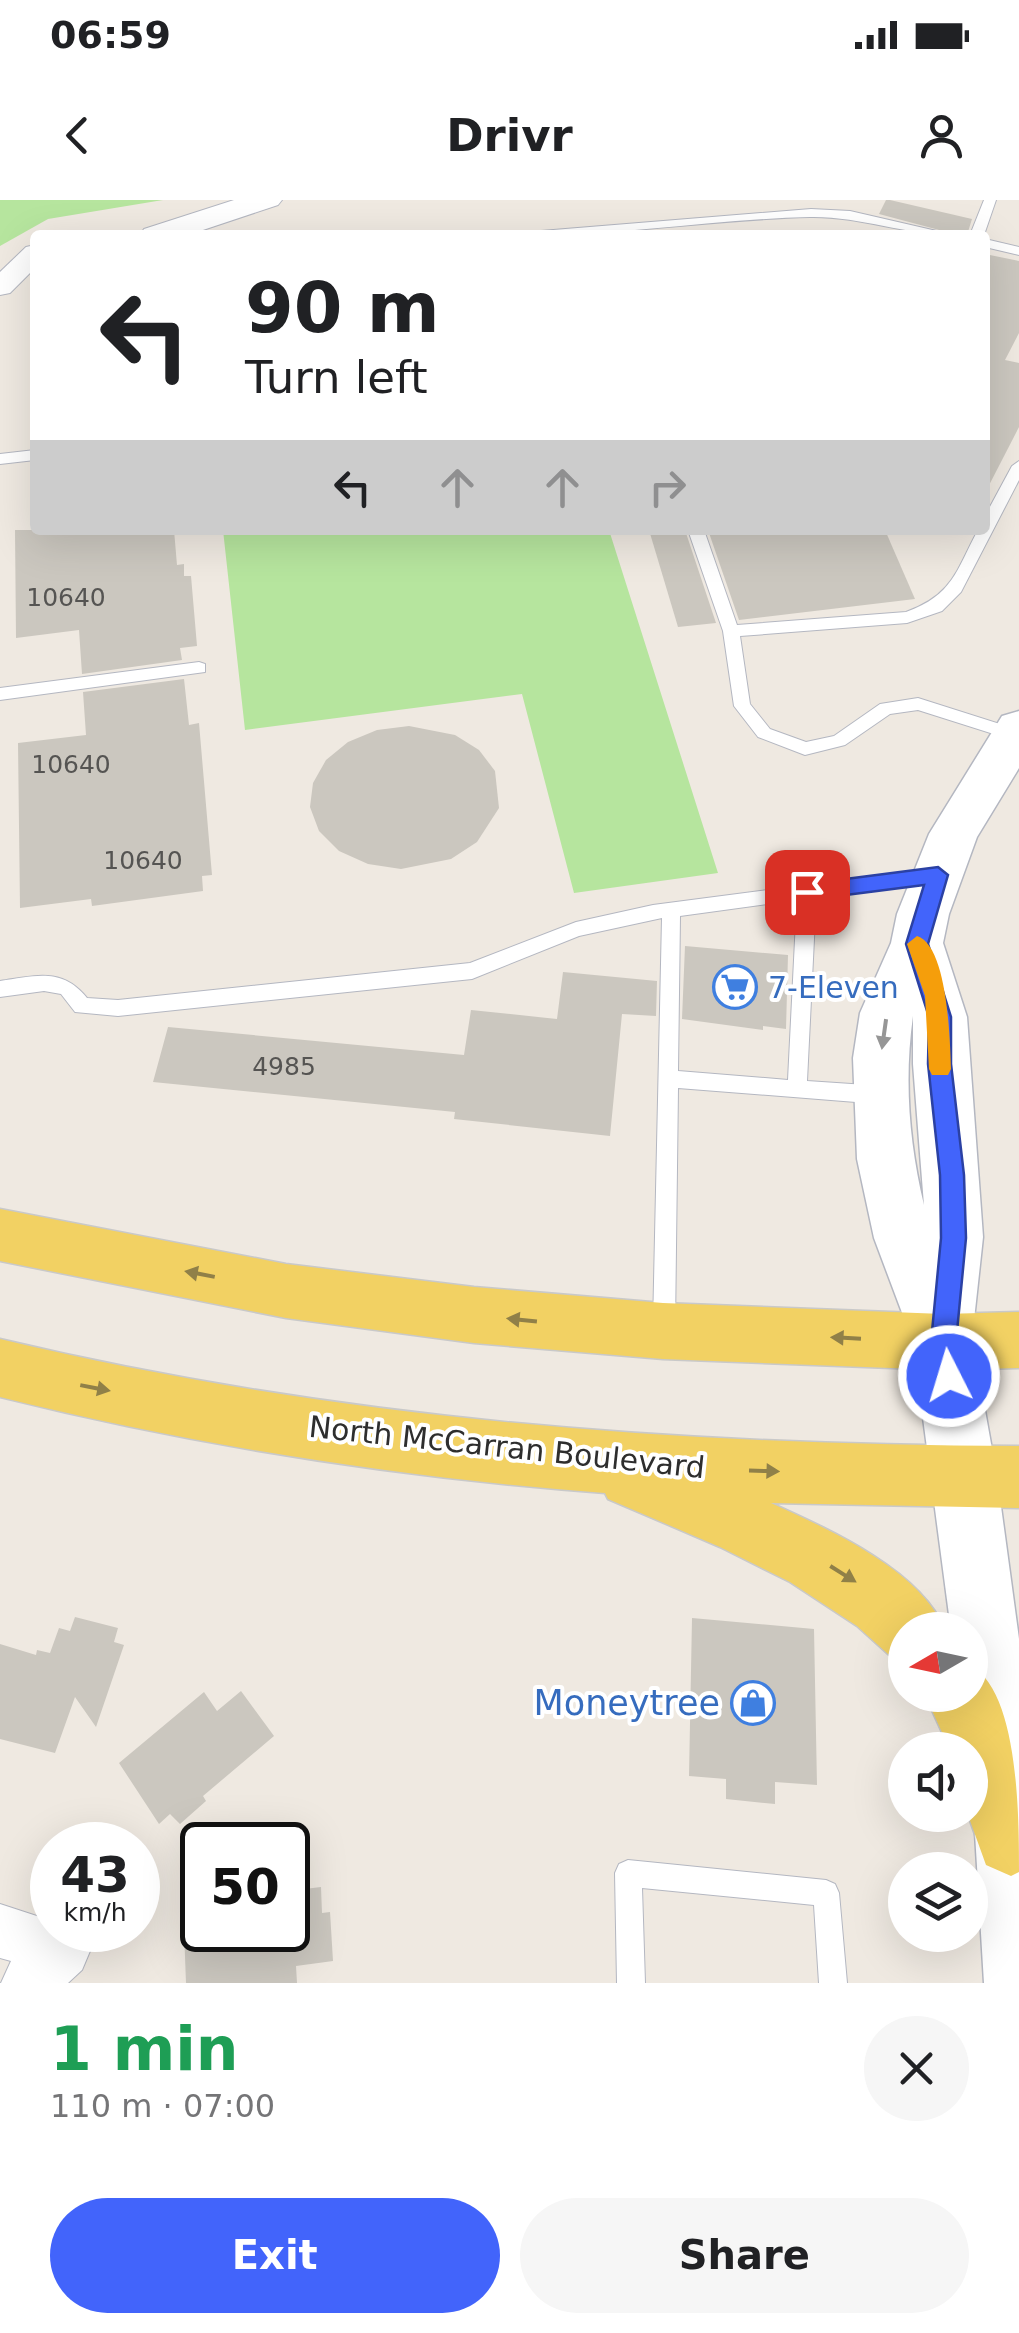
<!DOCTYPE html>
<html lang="en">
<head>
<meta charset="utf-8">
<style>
  body { margin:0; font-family:"DejaVu Sans",sans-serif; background:#f6f6f6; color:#202124; height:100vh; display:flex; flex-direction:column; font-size:38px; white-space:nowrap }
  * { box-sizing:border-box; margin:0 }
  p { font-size:32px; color:#757577 }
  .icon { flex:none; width:55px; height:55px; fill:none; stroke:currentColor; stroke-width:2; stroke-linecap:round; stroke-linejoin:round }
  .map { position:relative; height:1783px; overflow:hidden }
  .side { display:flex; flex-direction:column; background:#fff; flex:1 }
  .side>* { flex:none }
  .banner { position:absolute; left:30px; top:30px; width:960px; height:305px; border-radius:10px; box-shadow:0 10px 40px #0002; background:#fff; color:#202124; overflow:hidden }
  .needle { width:65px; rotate:261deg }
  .tools { position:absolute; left:888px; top:1412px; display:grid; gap:20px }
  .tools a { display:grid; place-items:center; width:100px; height:100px; border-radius:50%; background:#fff; box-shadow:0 10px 40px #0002; font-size:50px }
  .speed { position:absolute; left:30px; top:1622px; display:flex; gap:20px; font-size:50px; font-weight:700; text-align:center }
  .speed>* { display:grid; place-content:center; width:130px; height:130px; border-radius:50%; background:#fff; box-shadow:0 10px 40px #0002; line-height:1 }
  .speed small { font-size:25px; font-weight:400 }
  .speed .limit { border:5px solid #111; border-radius:15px; background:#fff; color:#111 }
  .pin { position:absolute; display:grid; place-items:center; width:85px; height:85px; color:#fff; margin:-42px; border-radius:20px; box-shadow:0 5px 15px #0006 }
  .me { position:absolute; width:110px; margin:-55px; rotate:355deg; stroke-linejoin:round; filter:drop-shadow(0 0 8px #0008) }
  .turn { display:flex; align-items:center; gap:35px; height:210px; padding:0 50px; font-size:45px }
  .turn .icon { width:130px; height:130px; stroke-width:2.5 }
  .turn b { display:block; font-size:70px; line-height:85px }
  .lanes { display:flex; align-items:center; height:95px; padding:0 50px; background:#0003; justify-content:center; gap:50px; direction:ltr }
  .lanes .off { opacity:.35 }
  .round { display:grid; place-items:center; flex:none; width:105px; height:105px; border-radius:52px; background:#f6f6f6 }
  .headline { display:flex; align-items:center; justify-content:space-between; height:170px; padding:0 50px }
  h1 { font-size:60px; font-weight:600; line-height:75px; color:#1e9e55 }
  .button { display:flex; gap:20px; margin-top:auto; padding:20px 50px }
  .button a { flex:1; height:115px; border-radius:60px; background:#4264fb; color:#fff; font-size:40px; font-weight:600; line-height:115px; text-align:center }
  .button a+a { background:#f6f6f6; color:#202124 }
  .status { display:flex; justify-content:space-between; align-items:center; height:70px; padding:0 50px; background:#fff; direction:ltr }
  .status svg { height:28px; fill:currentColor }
  header { display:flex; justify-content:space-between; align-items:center; height:130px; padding:0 50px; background:#fff; font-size:45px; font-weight:600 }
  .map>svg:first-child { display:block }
  .green { fill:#b6e59e }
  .building { fill:#cbc7bf }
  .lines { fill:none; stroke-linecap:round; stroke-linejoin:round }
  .lane-casing { stroke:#b4b7c1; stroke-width:2 }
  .street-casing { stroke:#b4b7c1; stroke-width:2 }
  .secondary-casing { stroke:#b4b7c1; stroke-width:3 }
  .primary-casing { stroke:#c9c9c9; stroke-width:3 }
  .lane { fill:#fff; fill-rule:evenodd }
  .street { fill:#fff; fill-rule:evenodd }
  .secondary { fill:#fff; fill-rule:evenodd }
  .primary { fill:#f2d163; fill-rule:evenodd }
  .oneway { fill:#969696 }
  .oneway2 { fill:#908048 }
  .route { fill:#4264fb; stroke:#2b41a3; stroke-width:2.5 }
  .slow { fill:#f59e0b }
  .labels { text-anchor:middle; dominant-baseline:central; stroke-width:8; stroke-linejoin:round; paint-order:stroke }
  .number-label { font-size:25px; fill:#555452 }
  .shop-label { font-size:30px; fill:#366cbe; stroke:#fff; text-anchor:start }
  .street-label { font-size:30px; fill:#2e2e2e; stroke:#fff }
  .near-shop-label { font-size:35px; fill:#366cbe; stroke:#fff; text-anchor:end }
</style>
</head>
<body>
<div class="status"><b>06:59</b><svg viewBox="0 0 49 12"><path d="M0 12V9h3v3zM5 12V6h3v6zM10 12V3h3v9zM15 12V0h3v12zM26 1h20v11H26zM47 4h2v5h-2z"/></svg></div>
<header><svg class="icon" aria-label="back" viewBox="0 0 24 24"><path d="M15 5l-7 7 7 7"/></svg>Drivr<svg class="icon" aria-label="person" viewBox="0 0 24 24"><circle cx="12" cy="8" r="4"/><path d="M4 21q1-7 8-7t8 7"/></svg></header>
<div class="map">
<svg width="1019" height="1783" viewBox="0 0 1019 1783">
  <rect width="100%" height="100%" fill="#efe9e1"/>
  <!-- green -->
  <g class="green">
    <polygon points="0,0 163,0 48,19 0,46"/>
    <polygon points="223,330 609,330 718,673 574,693 522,494 245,530"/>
  </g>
  <!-- building -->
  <g class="building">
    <polygon points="886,0 890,0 972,19 967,35 958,35 879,14"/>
    <polygon points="985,54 1019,61 1019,133 1005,160 1019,163 1019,227 985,293"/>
    <polygon points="15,330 174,330 177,365 184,364 184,376 191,376 197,446 180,448 182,460 82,474 79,430 16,438"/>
    <polygon points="649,330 685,330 716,423 678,427"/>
    <polygon points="708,330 885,330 915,399 739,420"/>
    <polygon points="184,479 189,525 199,523 212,675 202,676 203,691 92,706 91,699 20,708 18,543 86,535 83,492"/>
    <polygon points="409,526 455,535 479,550 495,571 499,608 477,642 451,659 401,669 368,664 339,651 319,631 310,607 313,583 326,560 348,542 377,530"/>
    <polygon points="685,746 788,755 786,829 763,826 763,830 682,819"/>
    <polygon points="563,772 657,781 656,816 622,814 610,936 454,919 455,912 153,882 168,827 464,855 471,810 557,819"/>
    <polygon points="75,1417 118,1428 114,1442 124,1445 96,1527 75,1497 55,1553 0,1539 0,1444 36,1455 37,1450 50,1453 59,1428 70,1431"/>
    <polygon points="692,1418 814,1429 817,1585 775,1582 775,1604 726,1599 726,1579 689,1576"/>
    <polygon points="241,1491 274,1536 203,1596 206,1601 180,1624 170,1614 159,1624 119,1563 204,1492 217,1511"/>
    <polygon points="321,1687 322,1713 330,1712 333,1761 296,1766 297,1783 186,1783 184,1730 288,1730 288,1691"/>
  </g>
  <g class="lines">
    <!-- lane casing -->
    <g class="lane-casing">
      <g id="lane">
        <polygon points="984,0 996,0 984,35 970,35"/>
        <path d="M811,9L850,11L954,35C905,35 859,16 810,17C718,19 627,35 534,35L541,31Z"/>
        <polygon points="985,39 1019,47 1019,55 985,47"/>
        <polygon points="35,250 35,260 0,264 0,254"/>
        <path d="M1019,261V280L961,392L942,411L907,423L740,436L750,504L770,529L806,542L834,536L880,504L918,498L1019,530V542L918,510L890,514L845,545L805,555L758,537L734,506L723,431L688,330H704L737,425L906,412C953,395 956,371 978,330H985V316L1012,266Z"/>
        <polygon points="199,462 205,464 205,472 0,500 0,488"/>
        <path d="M938,668L947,675L938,682L816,698L807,881L881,886L888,889L891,895L888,901L881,904L678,888L675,1127L672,1134L664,1137L656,1134L653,1127L662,718L579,736L472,779L118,816L75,812L61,794L44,791L0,797V781C36,776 62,767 87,798L118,800L470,763L576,722L653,705ZM797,700L788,880L678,871L680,716Z"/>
        <polygon points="628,1660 826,1680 835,1684 839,1693 847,1783 819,1783 814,1705 642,1688 645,1783 617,1783 615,1673 619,1664"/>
      </g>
    </g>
    <!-- street casing -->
    <g class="street-casing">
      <g id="street">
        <polygon points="234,0 282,0 278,5 188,35 140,35 144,29"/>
        <polygon points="35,45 35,68 10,93 0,95 0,72 26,47"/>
        <polygon points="0,1704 52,1721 52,1730 82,1732 90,1751 82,1770 68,1783 1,1783 11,1761 0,1758"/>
      </g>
    </g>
    <!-- secondary casing -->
    <g class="secondary-casing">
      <path id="secondary" d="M1019,511V568L977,637L949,714L943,743L967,817L983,1037L972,1138L997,1277L1019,1439V1783H984L970,1550H965L958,1495H970V1430H951L913,1142L874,1038L857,959L853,858L860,813L891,743L897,714L929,634L1002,516ZM913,816V864L924,1005C909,943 904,880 913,816Z"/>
    </g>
    <!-- primary casing -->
    <g class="primary-casing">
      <g id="primary">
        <polygon points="0,1009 286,1064 474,1087 663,1103 943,1114 1019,1112 1019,1168 943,1170 663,1159 474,1143 286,1118 0,1061"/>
        <path d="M0,1139C334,1219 677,1245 1019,1246V1308L771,1303C828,1329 921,1370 945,1430H905V1461L888,1454L857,1426L790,1382L720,1347L608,1299L605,1293C403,1278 197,1246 0,1197Z"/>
        <path d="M970,1465C1019,1491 1019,1617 1019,1672L1011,1676L986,1665L968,1615L970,1550H950L925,1495H970Z"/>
      </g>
    </g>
    <!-- lane -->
    <use href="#lane" class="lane"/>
    <!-- street -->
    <use href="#street" class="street"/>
    <!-- secondary -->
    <use href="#secondary" class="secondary"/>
    <!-- primary -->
    <use href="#primary" class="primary"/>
  </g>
  <!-- one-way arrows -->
  <defs><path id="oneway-solid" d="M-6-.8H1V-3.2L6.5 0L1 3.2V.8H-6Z" transform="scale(2.5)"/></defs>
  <use class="oneway" href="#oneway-solid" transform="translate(884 834) rotate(98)"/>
  <g class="oneway2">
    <use href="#oneway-solid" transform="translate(200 1074) rotate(-169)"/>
    <use href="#oneway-solid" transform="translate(522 1120) rotate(-174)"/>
    <use href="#oneway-solid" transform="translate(846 1138) rotate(-177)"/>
    <use href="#oneway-solid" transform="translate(95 1188) rotate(11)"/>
    <use href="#oneway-solid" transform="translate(764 1271) rotate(2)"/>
    <use href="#oneway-solid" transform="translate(843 1374) rotate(32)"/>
  </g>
  <!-- route -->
  <polygon class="route" points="938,667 948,675 928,744 951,817 951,864 964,975 966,1038 956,1142 962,1176 958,1184 949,1188 940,1184 931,1142 941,1038 940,975 928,864 929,817 906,744 924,685 807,700 797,692 807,684"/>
  <!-- slow -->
  <path class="slow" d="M917,736C948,746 950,841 951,869L948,875H932L929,869L925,796L907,744Z"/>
  <!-- icons -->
  <defs>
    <g id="supermarket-ring" transform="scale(2.25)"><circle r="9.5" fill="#fff" stroke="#3f7fe0" stroke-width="1.5"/><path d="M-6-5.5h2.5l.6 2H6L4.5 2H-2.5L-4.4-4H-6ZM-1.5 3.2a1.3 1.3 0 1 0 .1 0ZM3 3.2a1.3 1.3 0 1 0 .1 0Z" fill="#3f7fe0"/></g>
    <g id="shop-ring" transform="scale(2.25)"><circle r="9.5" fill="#fff" stroke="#3f7fe0" stroke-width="1.5"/><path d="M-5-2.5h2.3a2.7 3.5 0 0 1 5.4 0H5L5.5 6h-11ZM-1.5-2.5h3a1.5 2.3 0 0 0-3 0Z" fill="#3f7fe0"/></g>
  </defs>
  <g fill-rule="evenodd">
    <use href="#supermarket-ring" x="735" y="787"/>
    <use href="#shop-ring" x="753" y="1503"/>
  </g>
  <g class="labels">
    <!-- number labels -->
    <g class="number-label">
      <text x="66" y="397">10640</text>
      <text x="71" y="564">10640</text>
      <text x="143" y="660">10640</text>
      <text x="284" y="866">4985</text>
    </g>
    <!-- shop labels -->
    <g class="shop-label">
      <text x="768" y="787">7-Eleven</text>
    </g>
    <!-- street labels -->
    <g class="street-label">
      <text transform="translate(507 1247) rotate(6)">North McCarran Boulevard</text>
    </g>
    <!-- near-shop labels -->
    <g class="near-shop-label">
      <text x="720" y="1503">Moneytree</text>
    </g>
  </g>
</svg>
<div class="tools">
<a><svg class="needle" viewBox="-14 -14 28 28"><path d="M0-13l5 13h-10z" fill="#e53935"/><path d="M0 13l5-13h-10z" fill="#757577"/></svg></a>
<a><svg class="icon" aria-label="sound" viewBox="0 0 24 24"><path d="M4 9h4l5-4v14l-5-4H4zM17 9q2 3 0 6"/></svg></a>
<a><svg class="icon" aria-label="layers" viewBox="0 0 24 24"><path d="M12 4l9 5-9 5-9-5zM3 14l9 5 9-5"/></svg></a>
</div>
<div class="speed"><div>43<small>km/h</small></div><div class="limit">50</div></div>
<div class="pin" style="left:807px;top:692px;background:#d93025"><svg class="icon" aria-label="arrive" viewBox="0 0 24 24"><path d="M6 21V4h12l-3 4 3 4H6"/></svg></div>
<svg class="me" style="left:949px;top:1176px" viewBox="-20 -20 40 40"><circle r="17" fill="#4264fb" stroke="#fff" stroke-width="3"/><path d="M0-11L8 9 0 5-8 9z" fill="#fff"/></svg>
<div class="banner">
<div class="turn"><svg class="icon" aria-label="left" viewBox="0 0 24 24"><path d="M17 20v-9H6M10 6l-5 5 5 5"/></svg><div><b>90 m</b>Turn left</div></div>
<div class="lanes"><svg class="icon" aria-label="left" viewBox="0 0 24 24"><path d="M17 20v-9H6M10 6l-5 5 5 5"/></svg><svg class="icon off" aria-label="ahead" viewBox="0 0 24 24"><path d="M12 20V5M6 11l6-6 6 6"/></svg><svg class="icon off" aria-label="ahead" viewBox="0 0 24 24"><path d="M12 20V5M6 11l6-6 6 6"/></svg><svg class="icon off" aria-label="right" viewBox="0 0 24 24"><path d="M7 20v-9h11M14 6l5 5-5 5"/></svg></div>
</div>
</div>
<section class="side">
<div class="headline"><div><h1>1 min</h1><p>110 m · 07:00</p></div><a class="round"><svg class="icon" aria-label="close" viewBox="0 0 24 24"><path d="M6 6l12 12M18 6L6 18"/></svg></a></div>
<div class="button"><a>Exit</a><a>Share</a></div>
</section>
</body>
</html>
